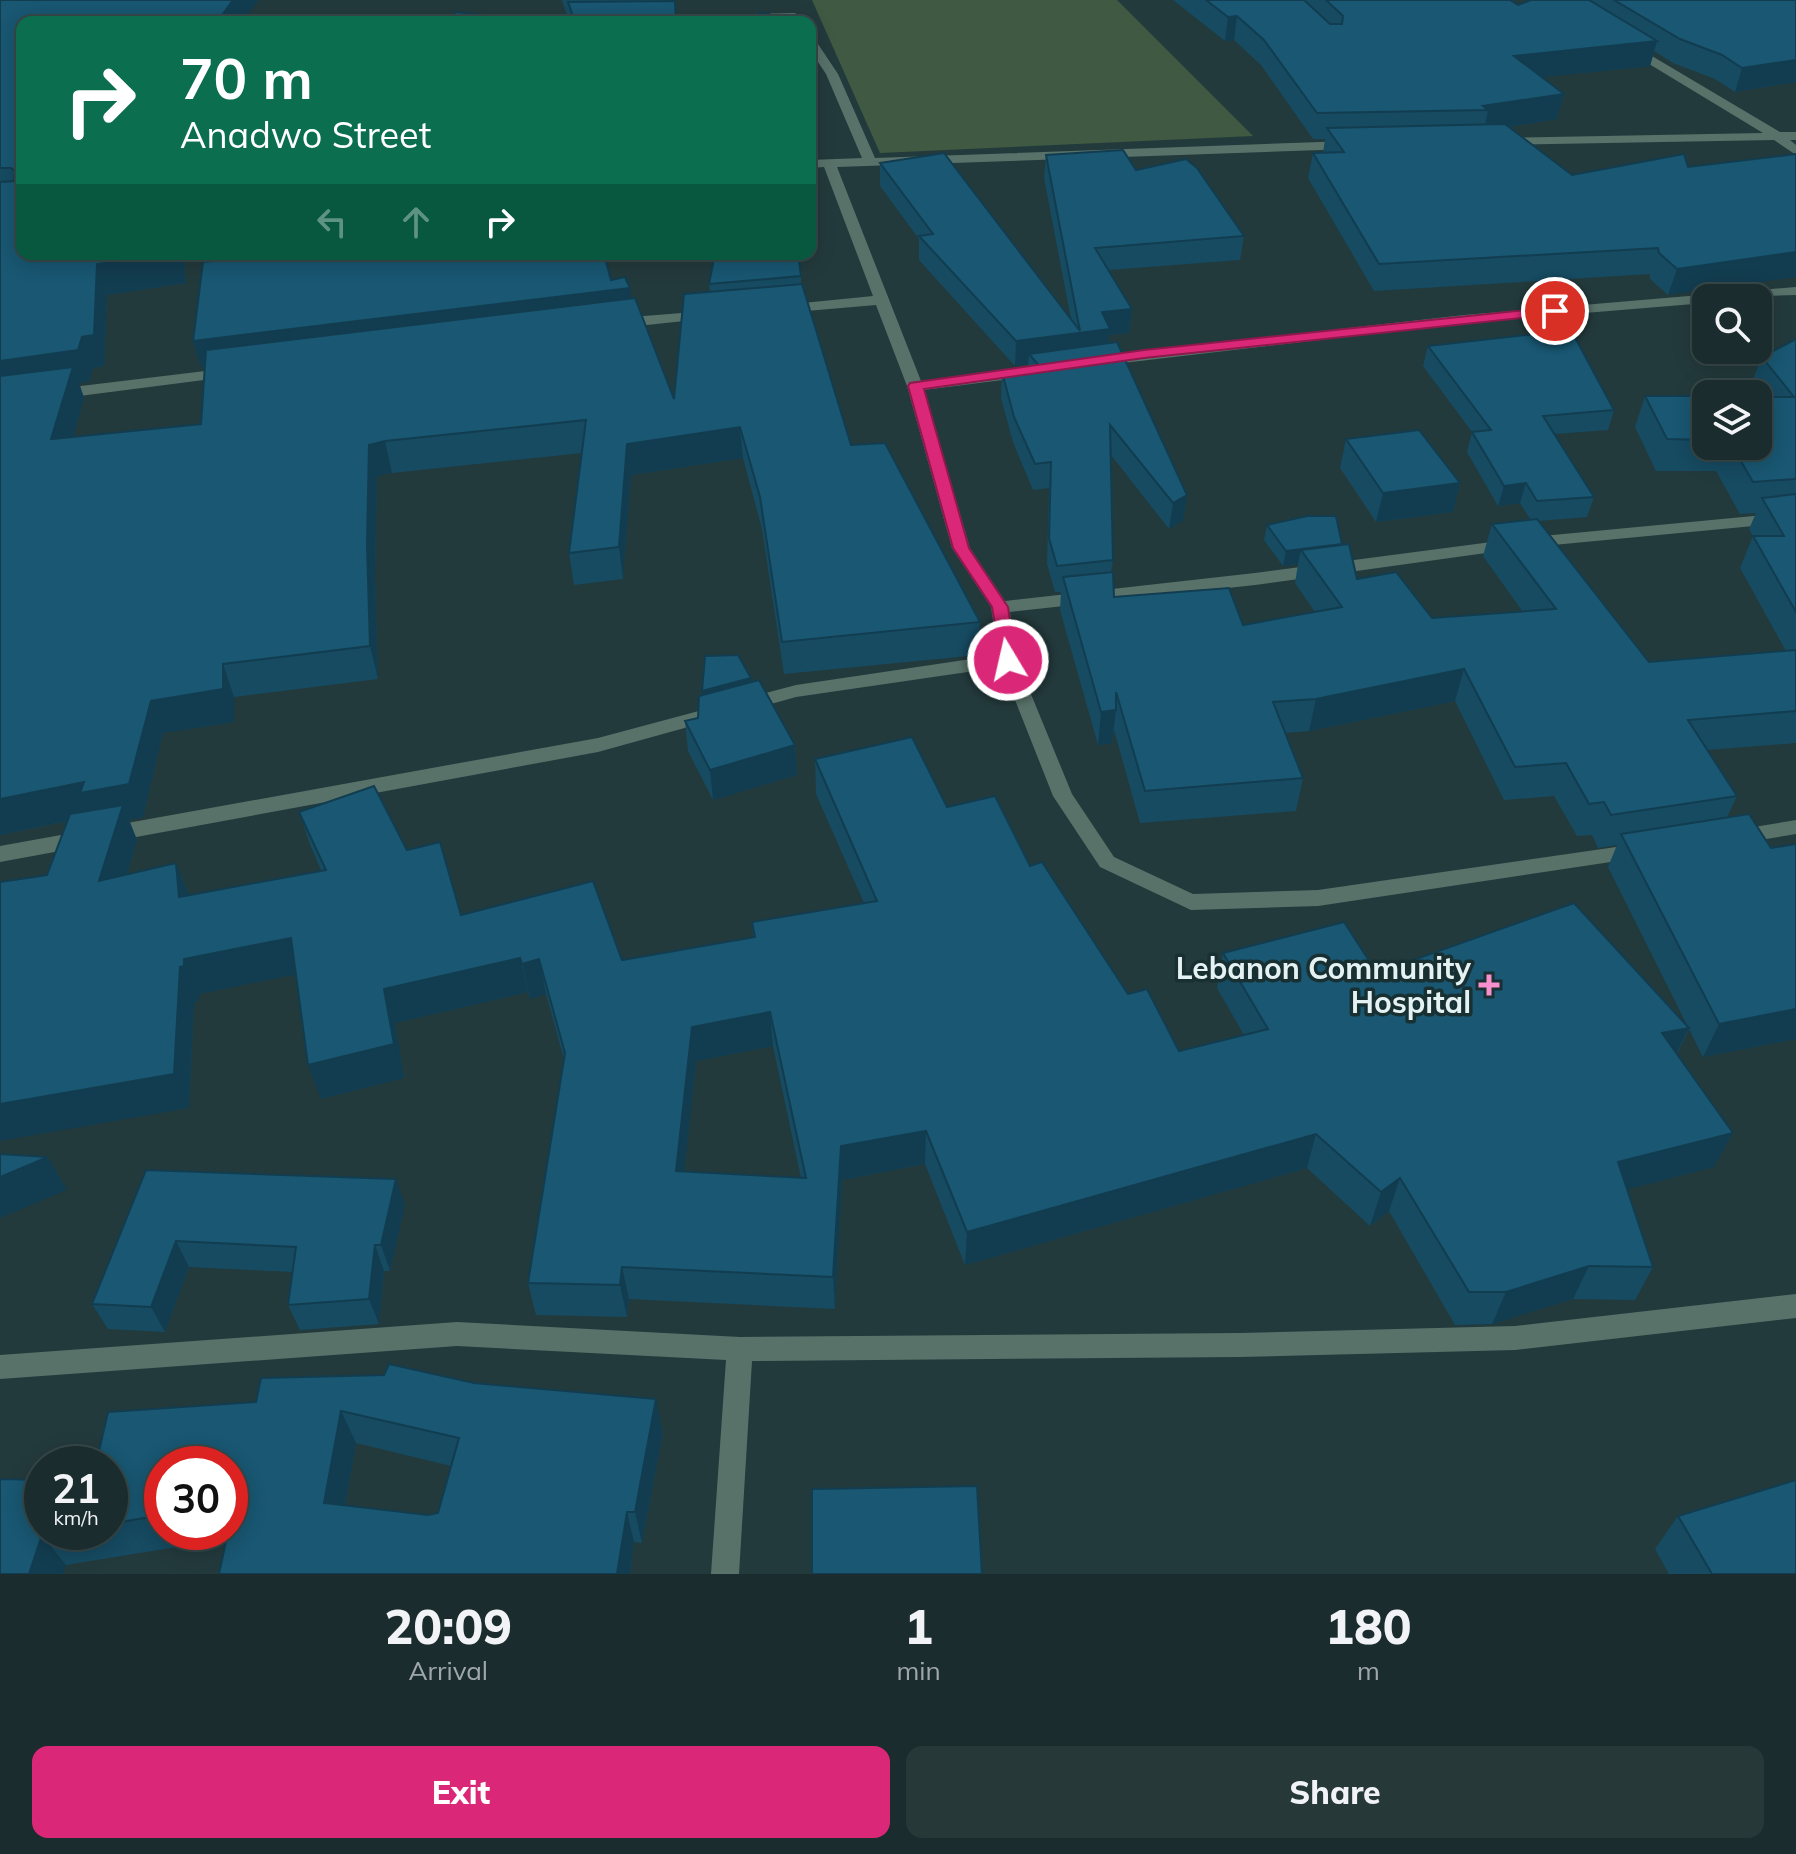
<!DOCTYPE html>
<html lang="en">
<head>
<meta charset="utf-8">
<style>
  body { margin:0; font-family:Mulish,sans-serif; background:#273839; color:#f1f3f6; height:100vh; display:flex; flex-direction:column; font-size:30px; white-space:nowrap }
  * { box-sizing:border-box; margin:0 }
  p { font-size:26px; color:#9fa7aa }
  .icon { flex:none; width:44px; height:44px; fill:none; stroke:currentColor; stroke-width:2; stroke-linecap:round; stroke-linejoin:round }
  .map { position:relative; height:1574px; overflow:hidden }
  .details { display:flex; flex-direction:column; background:#1a2c2d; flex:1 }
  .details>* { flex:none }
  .top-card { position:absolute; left:16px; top:16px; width:800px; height:244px; border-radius:16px; box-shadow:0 4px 20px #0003,0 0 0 2px #384849; background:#0b6e4f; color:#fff; overflow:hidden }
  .tools { position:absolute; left:1692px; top:284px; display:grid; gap:16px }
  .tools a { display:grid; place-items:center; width:80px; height:80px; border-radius:16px; background:#1a2c2d; box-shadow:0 4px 20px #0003,0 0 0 2px #384849; font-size:40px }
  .speed { position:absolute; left:24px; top:1446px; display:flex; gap:16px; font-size:40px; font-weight:700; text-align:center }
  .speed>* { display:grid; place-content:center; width:104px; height:104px; border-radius:50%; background:#1a2c2d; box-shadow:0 4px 20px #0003,0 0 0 2px #384849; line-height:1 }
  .speed small { font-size:20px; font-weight:400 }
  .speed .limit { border:12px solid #d22; background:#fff; color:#111 }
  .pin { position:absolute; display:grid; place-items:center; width:68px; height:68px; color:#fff; margin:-34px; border:4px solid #fff; border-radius:50%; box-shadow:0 2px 8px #0007 }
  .me { position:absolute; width:88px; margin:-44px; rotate:351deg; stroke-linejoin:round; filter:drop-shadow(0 0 6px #0008) }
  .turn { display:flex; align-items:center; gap:28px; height:168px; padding:0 32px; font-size:36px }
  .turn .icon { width:104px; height:104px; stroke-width:2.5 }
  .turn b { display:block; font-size:56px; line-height:68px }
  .lanes { display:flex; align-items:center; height:76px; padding:0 32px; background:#0003; justify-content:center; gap:40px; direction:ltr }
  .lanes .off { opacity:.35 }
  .eta { display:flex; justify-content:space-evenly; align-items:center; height:136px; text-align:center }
  .eta b { font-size:48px; font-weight:800; line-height:56px }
  .primary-button { display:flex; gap:16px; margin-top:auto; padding:16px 32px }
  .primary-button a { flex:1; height:92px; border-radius:16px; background:#db2777; color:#fff; font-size:32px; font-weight:800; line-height:92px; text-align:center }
  .primary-button a+a { background:#273839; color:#f1f3f6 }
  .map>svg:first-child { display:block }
  .green { fill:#405942 }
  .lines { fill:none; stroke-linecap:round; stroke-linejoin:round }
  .street { fill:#58726a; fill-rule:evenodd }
  .wall { fill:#164b62; fill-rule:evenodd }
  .shaded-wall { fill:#123d50 }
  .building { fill:#195772; stroke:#123d50; stroke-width:2; fill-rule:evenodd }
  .route { fill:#db2777; stroke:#8e194d; stroke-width:2 }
  .poi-dot { fill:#f790cd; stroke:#193032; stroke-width:3 }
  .labels { text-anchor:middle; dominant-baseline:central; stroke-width:7; stroke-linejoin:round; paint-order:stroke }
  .poi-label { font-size:30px; font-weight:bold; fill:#e5f2f4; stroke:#193032; text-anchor:end }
</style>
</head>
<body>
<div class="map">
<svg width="1796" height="1574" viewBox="0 0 1796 1574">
  <rect width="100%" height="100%" fill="#233a3c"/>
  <!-- green -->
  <polygon class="green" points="812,0 1117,0 1253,136 880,153"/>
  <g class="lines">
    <!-- street -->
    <g class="street">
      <polygon points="795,13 797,15 791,19 693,22 645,20 651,16"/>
      <polygon points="810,37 814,38 838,74 875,158 1350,141 1357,145 1350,149 837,167 921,381 1026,367 1034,372 1026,377 924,390 970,548 1005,601 1255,573 1522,538 1796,512 1796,522 1522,548 1255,585 1010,612 1017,660 1072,794 1114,857 1193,894 1318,890 1637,844 1644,847 1647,852 1644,857 1318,906 1191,910 1100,867 1053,796 1002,667 796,697 598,752 0,862 0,846 598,738 796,685 998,655 991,607 952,548 907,386 876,305 783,313 776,309 783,305 873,296 824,167 810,168 810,160 862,158 826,74 810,50"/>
      <polygon points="1630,43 1780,132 1796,132 1796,140 1790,140 1796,145 1796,155 1774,140 1497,145 1497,139 1502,138 1763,133 1626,50 1624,47"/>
      <polygon points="1796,287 1796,295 1706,298 1706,303 1464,323 1097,366 1089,361 1097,356 1464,315"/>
      <polygon points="707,311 712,312 712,318 619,328 611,323 619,318"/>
      <polygon points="230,368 238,373 235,376 56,399 48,394 56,389"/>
      <polygon points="1796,820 1796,834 1736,844 1729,842 1726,837 1729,832 1736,830"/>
      <polygon points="1796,1294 1796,1318 1515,1350 1240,1357 752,1361 739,1574 711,1574 726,1360 457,1346 0,1379 0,1355 457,1322 740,1337 1240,1333 1515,1326"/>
    </g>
  </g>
  <!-- wall -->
  <g class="wall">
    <path d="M0,0H258L243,22H22V254H183L186,283L107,295L104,366L93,368L89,381L79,383L84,398L73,437L201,424L205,366L201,367L193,341L611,280L631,299L674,399L710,292L709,284L801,276V284L851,445L980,622L979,655L784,674L762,529L743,458L631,475L623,579L574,585L569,553L582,453L392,473L377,476L375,577L378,679L234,697V722L163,733L143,817L129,820L137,840L127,875L176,863L189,895L321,870L311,847L299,812L407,850L461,915L622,960L753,937L752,922L864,903L816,794L815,759L947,807L1030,866L1128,994L1179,1051L1244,1035L1217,988L1223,953L1377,973L1688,1027L1608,867L1617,845L1598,848L1592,835L1577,836L1554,796L1504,800L1455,701L1309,731L1285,733L1303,778L1296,811L1140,823L1114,730L1112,743L1098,745L1060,610L1061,592H1055L1047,564L1049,488L1033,490L1013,442L1001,398L1002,372L1028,369V364L1015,366L919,260V239L880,186V163L1071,319L1044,178L1046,155L1136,170L1244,236L1240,260L1109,270L1132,309L1129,333L1109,335V343L1187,495L1183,521L1169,529L1111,455L1113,560L1111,572L1114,597L1243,625L1315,612L1295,583L1298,564L1283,566L1264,540L1267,525L1342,544L1357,579L1432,618L1523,612L1483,556L1492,524L1530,519L1520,503L1498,506L1467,452L1472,432L1423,366L1428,346L1614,410L1608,430L1555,434L1594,497L1587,517L1538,521L1649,662L1786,651L1740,568L1753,536L1749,529L1756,513L1740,514L1716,471H1656L1635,427L1645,396H1706V446H1758V394H1755L1750,387L1762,357L1796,339V743L1707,750L1737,796L1727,817L1796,1039L1703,1057L1689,1029L1677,1054L1714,1167L1627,1189L1653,1267L1635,1300L1573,1299L1492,1324L1455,1325L1389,1211L1370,1226L1307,1168L965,1265L925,1164L842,1180L835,1309L629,1299L627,1317L536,1315L528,1283L564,1059L546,994L530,999L528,992L395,1023L404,1078L321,1099L296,974L199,994V1001L194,1002L189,1108L47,875L68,821L0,835ZM773,1046L801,1178L684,1172L696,1061Z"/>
    <polygon points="562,0 675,0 677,22 570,22 569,16 567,16"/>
    <polygon points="1173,0 1510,0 1518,5 1531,0 1796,0 1796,82 1735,92 1715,79 1673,63 1654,51 1650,66 1542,77 1564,94 1557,119 1509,127 1572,175 1688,167 1796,154 1668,295 1650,279 1650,274 1374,291 1308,178 1313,153 1323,153 1325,139 1313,139 1261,65 1234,40 1225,41"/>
    <polygon points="1346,439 1460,483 1453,512 1376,522 1340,468"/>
    <polygon points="751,682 795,745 797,775 713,800 688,751 685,721 698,718"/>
    <polygon points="146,1170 405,1205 390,1271 384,1271 379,1324 300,1330 288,1305 293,1272 189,1267 165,1332 108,1329 92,1304"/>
    <path d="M256,1402L663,1432L642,1543L634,1542L630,1574H219L226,1539L66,1565L0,1574L42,1532H110V1464ZM356,1443L451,1466L438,1513L428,1515L345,1506ZM162,1464H230V1532H162Z"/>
    <polygon points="1678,1516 1796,1574 1669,1574 1655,1549"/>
  </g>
  <!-- shaded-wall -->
  <g class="shaded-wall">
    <polygon points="233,0 258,0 243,22 217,22"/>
    <polygon points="1237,16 1234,40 1225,41 1228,17"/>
    <polygon points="1657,41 1650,66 1508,81 1514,56"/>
    <polygon points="1796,60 1796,82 1735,92 1742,68"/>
    <polygon points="1564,94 1557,119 1484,131 1488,110 1483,106"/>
    <polygon points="1796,252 1796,277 1668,295 1677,269"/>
    <polygon points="168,254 183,254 186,283 107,295 104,366 93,368 89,381 79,383 84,398 64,471 0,394 0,361 97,264"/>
    <polygon points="630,288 632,314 201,367 193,341"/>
    <polygon points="1132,309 1129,333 1109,335 1108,353 1029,354 1028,364 1015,366 1016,341 1101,330 1102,312"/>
    <polygon points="740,427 743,458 631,475 623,579 619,547 627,444"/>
    <polygon points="385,441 392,473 377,476 375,577 378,679 370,646 367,545 369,445"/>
    <polygon points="1460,483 1453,512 1376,522 1383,493"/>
    <polygon points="1526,483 1520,503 1498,506 1504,486"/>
    <polygon points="1187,495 1183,521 1169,529 1173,503"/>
    <polygon points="1342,544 1301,550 1298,564 1283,566 1286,551"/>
    <polygon points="223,664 234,697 234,722 163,733 143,817 129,820 137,840 115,915 99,881 90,816 0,835 0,799 151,701"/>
    <polygon points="1464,669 1455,701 1309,731 1316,699"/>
    <polygon points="751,678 752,694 704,707 702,691"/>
    <polygon points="1116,710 1112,743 1098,745 1101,712"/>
    <polygon points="795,745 797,775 713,800 710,770"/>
    <polygon points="176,863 190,898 179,897"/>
    <polygon points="291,938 303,973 199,994 199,1001 194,1002 189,1108 0,1141 0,1104 180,967 184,959"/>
    <polygon points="520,958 528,992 395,1023 404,1078 321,1099 308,1065 384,989"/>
    <polygon points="539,959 546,994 530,999 522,964"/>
    <polygon points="1796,1009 1796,1039 1703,1057 1719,1024"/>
    <polygon points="770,1012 773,1046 696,1061 681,1204 676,1171 692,1027"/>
    <polygon points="1689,1028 1672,1062 1662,1033"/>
    <polygon points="926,1131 925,1164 842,1180 835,1309 833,1277 841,1146"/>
    <polygon points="1733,1133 1714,1167 1602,1196 1618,1162"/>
    <polygon points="1316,1134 1307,1168 965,1265 967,1232"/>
    <polygon points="48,1157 67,1190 0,1218 0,1177"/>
    <polygon points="1400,1178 1389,1211 1370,1226 1381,1192"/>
    <polygon points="396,1179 405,1205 390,1271 381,1245"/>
    <polygon points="176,1241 189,1267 165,1332 151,1307"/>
    <polygon points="375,1245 384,1271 379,1324 369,1299"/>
    <polygon points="1589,1266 1573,1299 1492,1324 1506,1292"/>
    <polygon points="622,1267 629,1299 627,1317 620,1285"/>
    <polygon points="656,1399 663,1432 642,1543 635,1512"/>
    <polygon points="341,1411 356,1443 340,1534 324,1503"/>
    <polygon points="627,1512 634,1542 630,1574 617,1574"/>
    <polygon points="42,1535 66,1565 63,1574 29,1574"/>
  </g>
  <!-- building -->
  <g class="building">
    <polygon points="0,0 233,0 217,22 22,22 22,254 168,254 97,264 94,335 82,337 78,350 0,361 0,182 14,181 15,171 11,168 0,168"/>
    <polygon points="1206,0 1304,0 1330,24 1342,24 1343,16 1326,0 1510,0 1518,5 1531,0 1589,0 1657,41 1514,56 1564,94 1483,106 1488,110 1317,113 1264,40 1237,16 1228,17"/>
    <polygon points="1614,0 1796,0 1796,60 1742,68 1722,55 1680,39"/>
    <polygon points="675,1 676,22 575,22 568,2"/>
    <polygon points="455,12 558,22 452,22"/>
    <polygon points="758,13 769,13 770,22 756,22"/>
    <polygon points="311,20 311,22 266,22"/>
    <polygon points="1505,124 1572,175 1684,154 1688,167 1796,154 1796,252 1677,269 1659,253 1658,248 1379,264 1313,153 1344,152 1327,128"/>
    <polygon points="1123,150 1136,170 1186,159 1197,168 1244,236 1095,248 1132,309 1102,312 1110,329 1016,341 919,236 933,234 880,163 944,153 1080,331 1046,155"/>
    <polygon points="254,254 604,254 611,280 625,277 630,288 193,341 203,262 252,257"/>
    <polygon points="715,254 798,254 801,276 709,284"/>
    <polygon points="802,284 851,445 885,443 980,622 782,642 760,497 740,427 627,444 619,547 569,553 586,420 385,441 369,445 367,545 370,646 223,664 223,689 151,701 129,784 80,793 84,782 0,799 0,376 73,367 51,439 201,424 206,350 635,298 674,399 684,294"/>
    <polygon points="1571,330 1614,410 1543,416 1594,497 1537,501 1526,483 1504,486 1472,432 1491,430 1428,346"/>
    <polygon points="1796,339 1796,479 1753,482 1732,446 1758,446 1758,397 1794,397 1762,357"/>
    <polygon points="1117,342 1187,495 1173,503 1110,425 1113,560 1057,566 1049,538 1051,462 1035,464 1014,417 1002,372 1041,368 1029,354"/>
    <polygon points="1645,396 1706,396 1706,440 1667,439"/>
    <polygon points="1419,430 1460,483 1383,493 1346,439"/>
    <polygon points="1796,494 1796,612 1753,536 1784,536 1762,498"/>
    <polygon points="1307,516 1336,516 1342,544 1286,551 1267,525"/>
    <polygon points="1537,519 1649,662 1796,650 1796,711 1688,720 1737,796 1611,815 1604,802 1589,804 1566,763 1515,767 1464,669 1316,699 1273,702 1303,778 1145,791 1116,692 1116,710 1101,712 1063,577 1113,572 1114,597 1229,588 1243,625 1342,607 1301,550 1349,544 1357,579 1396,572 1432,618 1556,609 1492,524"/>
    <polygon points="738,655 751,678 702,691 705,656"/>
    <polygon points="759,680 795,745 710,770 685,721 698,718 699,696"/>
    <path d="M912,737L947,807L995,796L1030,866L1042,862L1128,994L1147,989L1179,1051L1268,1029L1223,953L1344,922L1377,973L1574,903L1689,1028L1662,1033L1733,1133L1618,1162L1653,1267L1589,1266L1506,1292H1469L1400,1178L1381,1192L1316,1134L967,1232L926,1131L841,1146L833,1277L622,1267L620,1285L528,1283L565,1053L539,959L522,964L520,958L384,989L394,1044L308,1065L291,938L184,959V966L180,967L174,1074L0,1104V882L47,875L70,814L123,805L99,881L176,863L179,897L326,870L299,812L374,786L407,850L440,842L461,915L593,881L622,960L755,937L752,922L877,901L815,759ZM770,1012L806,1178L676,1171L692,1027Z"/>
    <polygon points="1749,814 1771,848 1796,844 1796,1009 1719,1024 1621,834"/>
    <polygon points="0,1154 48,1157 0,1177"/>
    <polygon points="146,1170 396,1179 381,1245 375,1245 369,1299 288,1305 296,1247 176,1241 151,1307 92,1304"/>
    <path d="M389,1364L474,1383L656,1399L635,1512H627L617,1574H219L228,1532H230V1521L234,1504H230V1464H162V1515L110,1524V1464H96L108,1412L256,1402L261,1378L384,1375ZM341,1411L459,1438L438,1513L428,1515L324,1503Z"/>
    <polygon points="0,1479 42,1480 42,1532 59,1532 42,1535 29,1574 0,1574"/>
    <polygon points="1796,1480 1796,1574 1712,1574 1678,1516"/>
    <polygon points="977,1486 982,1574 812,1574 812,1489"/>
  </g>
  <!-- route -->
  <polygon class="route" points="1555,307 1562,311 1560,314 1144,358 924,389 969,548 1008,607 1016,660 1014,664 1002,664 992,607 953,548 908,386 910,383 1144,350"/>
  <!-- markers -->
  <path class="poi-dot" d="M1485 973h8v8h8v8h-8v8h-8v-8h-8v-8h8z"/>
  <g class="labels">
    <!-- poi labels -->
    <g class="poi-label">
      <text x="1471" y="968">Lebanon Community<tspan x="1471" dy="34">Hospital</tspan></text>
    </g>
  </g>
</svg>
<div class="tools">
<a><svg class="icon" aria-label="search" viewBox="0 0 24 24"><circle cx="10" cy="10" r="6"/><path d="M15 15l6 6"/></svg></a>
<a><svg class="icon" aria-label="layers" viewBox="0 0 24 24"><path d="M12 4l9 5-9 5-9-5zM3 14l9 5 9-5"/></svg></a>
</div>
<div class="speed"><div>21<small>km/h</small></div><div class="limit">30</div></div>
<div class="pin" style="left:1555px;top:311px;background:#d93025"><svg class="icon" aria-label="arrive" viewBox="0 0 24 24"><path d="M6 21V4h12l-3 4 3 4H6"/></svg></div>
<svg class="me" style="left:1008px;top:660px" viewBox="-20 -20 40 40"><circle r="17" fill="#db2777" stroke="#fff" stroke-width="3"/><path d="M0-11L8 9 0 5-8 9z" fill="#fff"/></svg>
<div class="top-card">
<div class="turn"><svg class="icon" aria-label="right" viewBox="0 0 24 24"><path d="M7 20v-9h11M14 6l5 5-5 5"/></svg><div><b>70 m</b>Anadwo Street</div></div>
<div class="lanes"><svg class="icon off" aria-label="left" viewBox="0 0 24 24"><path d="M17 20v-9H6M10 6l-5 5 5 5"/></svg><svg class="icon off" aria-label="ahead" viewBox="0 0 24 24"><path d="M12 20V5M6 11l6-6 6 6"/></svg><svg class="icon" aria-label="right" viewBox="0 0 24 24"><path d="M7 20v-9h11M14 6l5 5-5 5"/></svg></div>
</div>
</div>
<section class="details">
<div class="eta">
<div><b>20:09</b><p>Arrival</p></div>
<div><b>1</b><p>min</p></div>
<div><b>180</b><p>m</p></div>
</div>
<div class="primary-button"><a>Exit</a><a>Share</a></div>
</section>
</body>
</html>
